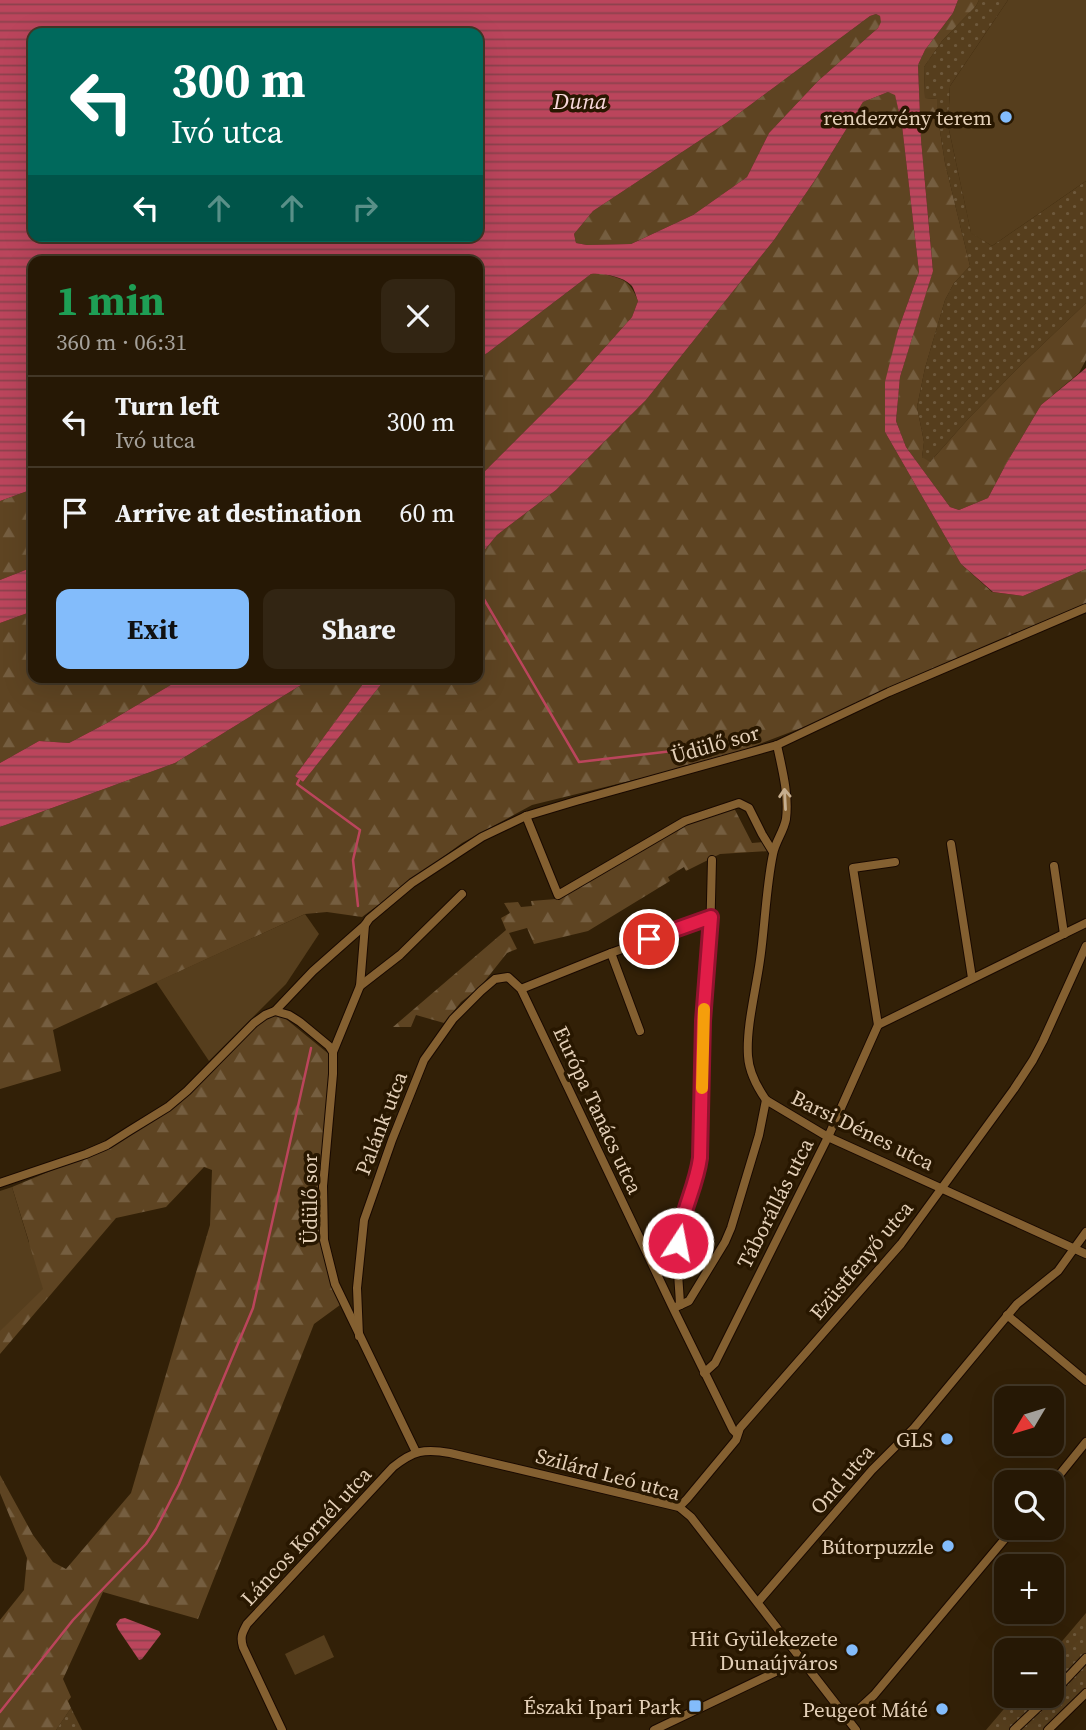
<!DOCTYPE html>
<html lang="en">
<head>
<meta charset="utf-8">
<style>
  body { margin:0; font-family:"Source Serif 4",serif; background:#322513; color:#f1f3f6; height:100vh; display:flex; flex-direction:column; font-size:26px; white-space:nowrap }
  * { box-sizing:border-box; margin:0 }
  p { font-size:23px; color:#a4a09a }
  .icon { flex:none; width:38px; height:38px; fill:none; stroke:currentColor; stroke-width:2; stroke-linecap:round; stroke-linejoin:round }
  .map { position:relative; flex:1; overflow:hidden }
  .panel { position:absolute; left:28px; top:256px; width:455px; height:427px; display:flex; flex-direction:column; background:#261805; border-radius:14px; box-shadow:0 7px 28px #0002,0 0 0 2px #423727 }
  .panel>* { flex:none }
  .guide { position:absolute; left:28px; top:28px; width:455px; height:214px; border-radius:14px; box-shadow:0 7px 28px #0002,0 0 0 2px #423727; background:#00695c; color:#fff; overflow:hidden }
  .needle { width:46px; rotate:232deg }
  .buttons { position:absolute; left:994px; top:1386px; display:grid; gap:14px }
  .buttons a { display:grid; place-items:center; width:70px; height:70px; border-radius:14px; background:#261805; box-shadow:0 7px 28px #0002,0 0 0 2px #423727; font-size:35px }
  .pin { position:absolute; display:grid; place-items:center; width:60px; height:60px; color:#fff; margin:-30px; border:4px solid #fff; border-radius:50%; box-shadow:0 2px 7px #0007 }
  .me { position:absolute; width:77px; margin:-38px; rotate:11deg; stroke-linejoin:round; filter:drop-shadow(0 0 5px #0008) }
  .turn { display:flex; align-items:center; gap:24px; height:147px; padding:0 28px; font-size:32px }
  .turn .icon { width:91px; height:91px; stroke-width:2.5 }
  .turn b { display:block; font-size:49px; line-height:60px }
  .lanes { display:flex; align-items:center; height:66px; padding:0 28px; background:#0003; justify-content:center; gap:35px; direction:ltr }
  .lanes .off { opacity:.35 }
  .round { display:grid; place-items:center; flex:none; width:74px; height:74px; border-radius:14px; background:#322513 }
  .head { display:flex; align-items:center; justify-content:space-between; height:119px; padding:0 28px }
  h1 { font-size:42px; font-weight:700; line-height:52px; color:#1e9e55 }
  .action { display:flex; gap:14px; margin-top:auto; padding:14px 28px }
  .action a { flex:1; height:80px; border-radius:14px; background:#83bcfb; color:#111; font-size:28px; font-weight:700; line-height:80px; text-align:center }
  .action a+a { background:#322513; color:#f1f3f6 }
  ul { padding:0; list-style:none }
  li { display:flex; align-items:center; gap:21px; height:91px; padding:0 28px; border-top:2px solid #423727 }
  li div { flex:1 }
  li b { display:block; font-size:26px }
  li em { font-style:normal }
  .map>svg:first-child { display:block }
  .grass { fill:url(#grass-dots) }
  .forest { fill:url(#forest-firs) }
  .park { fill:#563e1d }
  .water { fill:url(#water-rules); fill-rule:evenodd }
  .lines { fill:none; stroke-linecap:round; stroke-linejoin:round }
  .stream { stroke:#bb455c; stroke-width:2.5 }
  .minor-casing { stroke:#190900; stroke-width:10 }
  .minor { stroke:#846031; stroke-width:8 }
  .oneway { stroke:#c6ae8f }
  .route-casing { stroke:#92132f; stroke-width:18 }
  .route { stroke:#e11d48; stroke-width:12 }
  .slow { stroke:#f59e0b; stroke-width:12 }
  .poi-dot { fill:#83bcfb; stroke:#281700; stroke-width:2.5 }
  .labels { text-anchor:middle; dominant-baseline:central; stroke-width:7; stroke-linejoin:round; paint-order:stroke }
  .poi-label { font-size:21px; fill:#e3cfb7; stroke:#281700; text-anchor:end }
  .street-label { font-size:21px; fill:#e3cfb7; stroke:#281700 }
  .water-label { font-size:23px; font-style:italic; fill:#f9d9dc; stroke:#281700 }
</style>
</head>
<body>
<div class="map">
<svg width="1086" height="1730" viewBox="0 0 1086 1730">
  <defs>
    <pattern id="grass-dots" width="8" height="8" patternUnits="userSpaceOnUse" patternTransform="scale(1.75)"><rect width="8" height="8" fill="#563e1d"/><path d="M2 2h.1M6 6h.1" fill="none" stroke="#6e593c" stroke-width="1.8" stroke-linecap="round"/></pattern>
    <pattern id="forest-firs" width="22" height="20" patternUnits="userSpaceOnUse" patternTransform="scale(1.75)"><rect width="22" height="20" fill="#5e4422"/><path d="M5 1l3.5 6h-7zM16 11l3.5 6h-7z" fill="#755e40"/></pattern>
    <pattern id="water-rules" width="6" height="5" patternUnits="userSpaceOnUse" patternTransform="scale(1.75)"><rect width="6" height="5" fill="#bb455c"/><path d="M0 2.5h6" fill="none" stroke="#8b424d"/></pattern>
  </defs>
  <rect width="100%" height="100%" fill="#322007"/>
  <!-- grass -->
  <g class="grass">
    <polygon points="979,0 1008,0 950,86 948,125 971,232 992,246 1086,181 1086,303 1018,368 969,418 929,463 922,457 924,442 917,407 925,368 945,300 954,283 970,266 945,163 937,112 937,99 925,98 924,67 942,41 976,6"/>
    <polygon points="1086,1613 1086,1694 1047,1730 986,1730 1015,1696 1052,1696 1052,1653"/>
    <polygon points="71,1708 82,1730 56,1730"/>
  </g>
  <!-- forest -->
  <g class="forest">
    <polygon points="958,0 979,0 976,6 942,41 924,67 925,98 937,99 937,112 945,163 970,266 954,283 945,300 925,368 917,407 924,442 922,457 930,462 969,418 1018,368 1086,303 1086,360 1079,373 1041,405 1006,464 988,498 959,510 950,507 906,447 896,421 900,377 933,270 921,139 918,65 925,50 953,13"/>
    <polygon points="876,14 880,16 882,22 878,28 818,81 769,133 747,177 693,215 631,244 587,245 576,243 574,234 593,211 726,123 870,16"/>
    <polygon points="888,92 895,94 902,126 919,272 898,330 885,432 961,564 992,592 1023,596 1086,569 1086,608 817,722 723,758 532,805 462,843 362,917 327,912 305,914 53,1030 61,1071 0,1089 0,827 175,763 314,677 368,677 295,776 303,782 387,677 478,677 478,558 497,535 556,490 646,400 774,240 815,180 863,102"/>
    <path d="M601,273C623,280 629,278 638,301L632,317L575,381L478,478V360L591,274Z"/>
    <polygon points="33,489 33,567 0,580 0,501"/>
    <polygon points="33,611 33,677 184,677 107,723 69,743 39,741 0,763 0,623"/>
    <polygon points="733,806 752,843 764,842 770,851 720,854 686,871 684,867 668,877 670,881 588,931 534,944 527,928 509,933 517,949 507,953 480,987 461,1002 444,1023 416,1015 411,1027 393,1027 506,930 501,918 510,913 504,903 518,902 521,907 532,906 531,901 556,899 685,824"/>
    <polygon points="270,1012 286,1019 330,1055 323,1248 340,1305 314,1324 198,1619 103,1592 63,1679 71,1697 68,1701 71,1708 56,1730 0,1730 0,1620 24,1590 27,1558 0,1493 0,1475 33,1535 53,1562 66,1569 131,1493 210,1225 212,1170 204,1167 166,1207 116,1218 0,1354 0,1275 29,1242 12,1187 101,1150 164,1112"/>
  </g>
  <!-- park -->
  <g class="park">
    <polygon points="1008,0 1086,0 1086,181 992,246 971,233 948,125 950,86"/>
    <polygon points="305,914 319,934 286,984 209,1061 156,982"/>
    <polygon points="12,1187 43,1289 0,1331 0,1191"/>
    <polygon points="324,1635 334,1657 295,1675 285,1654"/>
  </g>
  <!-- water -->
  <g class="water">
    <path d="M0,0H958L953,13L925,50L918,65L921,139L933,271L900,377L896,421L906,447L950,507L959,510L988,498L1006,464L1041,405L1086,368V569L1023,596L993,592L961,564L885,432V382L898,330L919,272L902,126L895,95L888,92L863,102L815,180L774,240L646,400L556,490L497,535L478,558V478L575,381L632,317L638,301C636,296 634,288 631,285C622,276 602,273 591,274L478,360V261H33V489L0,501ZM876,14L880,16L881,22L878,28L818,81L769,133L747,177L693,215L631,244L587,245L576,243L574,234L593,211L726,123L870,16ZM33,33H478V236H33Z"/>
    <polygon points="33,567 33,611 0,623 0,580"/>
    <polygon points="184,677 314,677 175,763 0,827 0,763 39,741 69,743 107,723"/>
    <polygon points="368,677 387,677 303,782 295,776"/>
    <polygon points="125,1618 159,1631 161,1634 142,1659 139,1660 118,1629 116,1624 120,1619"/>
  </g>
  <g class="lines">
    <!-- stream -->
    <g class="stream">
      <polyline points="478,589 579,762 698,748"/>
      <polyline points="299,780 297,784 360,830 353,860 358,906"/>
      <polyline points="0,1712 73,1620 146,1544 156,1529 179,1484 253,1308 311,1048"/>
    </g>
    <!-- minor casing -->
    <g class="minor-casing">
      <g id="minor">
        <path d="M777,745C782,769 789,794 786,819C784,831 775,842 773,854C766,887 765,926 760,960C756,990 746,1027 748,1056C749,1072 757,1087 766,1100L828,1137L1086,1254"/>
        <polyline points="526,816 558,895 685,821 739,803 749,808 762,834 773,852"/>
        <polyline points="951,844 972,978"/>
        <polyline points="1054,866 1064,934"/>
        <polyline points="611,953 640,1031"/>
        <polyline points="360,986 400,955 462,894"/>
        <polyline points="521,989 611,953 711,917"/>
        <polyline points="275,1011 289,1015 300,1022 329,1046 333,1052 333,1074 323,1186 324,1240 335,1284 416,1452"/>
        <polyline points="878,1025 853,868 895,862"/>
        <polyline points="333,1052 360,986 365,925"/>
        <polyline points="0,1183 86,1154 107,1145 129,1131 168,1107 187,1091 254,1023 265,1015 275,1011 313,971 365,925 369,919 412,883 482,837 526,816 576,801 777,745 889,692 1086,608"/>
        <path d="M680,1305C679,1278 674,1248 681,1221C686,1200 697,1180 700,1158L703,1021L710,940L712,860"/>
        <polyline points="676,1307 689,1301 725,1242 731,1228 759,1135 766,1100"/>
        <polyline points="1007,1315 1086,1381"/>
        <polyline points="359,1336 357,1288 364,1220 392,1140 424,1060 453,1019 481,991 495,979 508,977 521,989 673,1308 733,1430 737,1434"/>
        <polyline points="704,1373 715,1363 828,1137 878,1025 1086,923"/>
        <polyline points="1052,1484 1086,1442"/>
        <polyline points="679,1507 687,1499 736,1440 740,1428 901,1244 1014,1089 1033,1060 1043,1041 1086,946"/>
        <polyline points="758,1602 872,1470 914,1428 1017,1304 1058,1271 1086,1232"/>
        <polyline points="1052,1694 1086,1658"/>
        <polyline points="848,1719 874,1695 1014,1528"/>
        <path d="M282,1730L243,1647C240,1637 242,1633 247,1624L393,1467C413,1451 424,1448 450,1453L679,1507L691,1517L856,1730"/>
        <polyline points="654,1730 803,1659"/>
        <polyline points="1014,1730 1050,1696"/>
        <polyline points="1048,1730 1086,1693"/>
      </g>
    </g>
    <!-- minor -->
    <use href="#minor" class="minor"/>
  </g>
  <!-- one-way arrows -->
  <defs><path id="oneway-shaft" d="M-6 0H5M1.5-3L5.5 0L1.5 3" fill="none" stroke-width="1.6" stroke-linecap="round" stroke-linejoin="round" transform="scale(1.75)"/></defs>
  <use class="oneway" href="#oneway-shaft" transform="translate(785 799) rotate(-93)"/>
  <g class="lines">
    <!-- route casing -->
    <g class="route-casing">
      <path id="route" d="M649,939L711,917L703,1021L700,1158C696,1188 681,1212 678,1243"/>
    </g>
    <!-- route -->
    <use href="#route" class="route"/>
    <!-- slow -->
    <polyline class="slow" points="702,1088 704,1009"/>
  </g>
  <!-- markers -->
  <g class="poi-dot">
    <circle cx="1006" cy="117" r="7"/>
    <circle cx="947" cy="1439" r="7"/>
    <circle cx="948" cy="1546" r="7"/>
    <circle cx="852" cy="1650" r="7"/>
    <rect x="688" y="1699" width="14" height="14" rx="3.5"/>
    <circle cx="942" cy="1709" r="7"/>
  </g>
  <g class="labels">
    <!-- poi labels -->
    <g class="poi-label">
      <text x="992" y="117">rendezvény terem</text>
      <text x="933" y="1439">GLS</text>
      <text x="934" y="1546">Bútorpuzzle</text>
      <text x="838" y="1638">Hit Gyülekezete<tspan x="838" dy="24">Dunaújváros</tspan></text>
      <text x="681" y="1706">Északi Ipari Park</text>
      <text x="928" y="1709">Peugeot Máté</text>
    </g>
    <!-- street labels -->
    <g class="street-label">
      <text transform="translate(715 744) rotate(-16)">Üdülő sor</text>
      <text transform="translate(598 1110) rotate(65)">Európa Tanács utca</text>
      <text transform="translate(381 1123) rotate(-69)">Palánk utca</text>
      <text transform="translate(863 1130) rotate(26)">Barsi Dénes utca</text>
      <text transform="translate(309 1199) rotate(-90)">Üdülő sor</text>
      <text transform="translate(775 1203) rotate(-63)">Táborállás utca</text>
      <text transform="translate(861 1260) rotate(-50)">Ezüstfenyő utca</text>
      <text transform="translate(608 1474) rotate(15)">Szilárd Leó utca</text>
      <text transform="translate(842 1479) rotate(-49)">Ond utca</text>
      <text transform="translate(306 1536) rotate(-47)">Láncos Kornél utca</text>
    </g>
    <!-- water labels -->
    <g class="water-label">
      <text x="580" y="101">Duna</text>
    </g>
  </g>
</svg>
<div class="buttons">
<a><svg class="needle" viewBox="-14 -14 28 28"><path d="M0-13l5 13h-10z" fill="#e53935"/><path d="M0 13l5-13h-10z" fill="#a4a09a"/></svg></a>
<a><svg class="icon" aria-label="search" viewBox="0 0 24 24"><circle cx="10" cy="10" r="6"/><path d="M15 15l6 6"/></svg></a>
<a>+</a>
<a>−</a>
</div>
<div class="pin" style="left:649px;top:939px;background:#d93025"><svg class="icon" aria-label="arrive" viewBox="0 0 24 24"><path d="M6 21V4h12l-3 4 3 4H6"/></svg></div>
<svg class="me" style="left:678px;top:1243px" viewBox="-20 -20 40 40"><circle r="17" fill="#e11d48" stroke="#fff" stroke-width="3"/><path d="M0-11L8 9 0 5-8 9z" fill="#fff"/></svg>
<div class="guide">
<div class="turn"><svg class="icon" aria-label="left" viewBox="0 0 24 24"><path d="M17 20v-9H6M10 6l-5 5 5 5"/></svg><div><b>300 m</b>Ivó utca</div></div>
<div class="lanes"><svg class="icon" aria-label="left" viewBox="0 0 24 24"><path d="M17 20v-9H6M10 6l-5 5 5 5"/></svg><svg class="icon off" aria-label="ahead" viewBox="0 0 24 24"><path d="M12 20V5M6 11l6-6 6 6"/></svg><svg class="icon off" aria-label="ahead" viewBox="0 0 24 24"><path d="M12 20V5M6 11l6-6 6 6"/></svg><svg class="icon off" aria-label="right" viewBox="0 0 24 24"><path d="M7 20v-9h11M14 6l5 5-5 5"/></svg></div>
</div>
<section class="panel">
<div class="head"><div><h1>1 min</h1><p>360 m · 06:31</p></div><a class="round"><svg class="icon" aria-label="close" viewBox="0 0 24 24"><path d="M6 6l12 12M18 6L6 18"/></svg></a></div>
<ul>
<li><svg class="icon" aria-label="left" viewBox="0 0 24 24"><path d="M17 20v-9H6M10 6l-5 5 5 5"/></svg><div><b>Turn left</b><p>Ivó utca</p></div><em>300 m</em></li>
<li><svg class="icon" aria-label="arrive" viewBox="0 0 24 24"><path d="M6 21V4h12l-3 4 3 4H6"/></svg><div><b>Arrive at destination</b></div><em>60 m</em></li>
</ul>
<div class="action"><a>Exit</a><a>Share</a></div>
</section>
</div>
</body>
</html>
